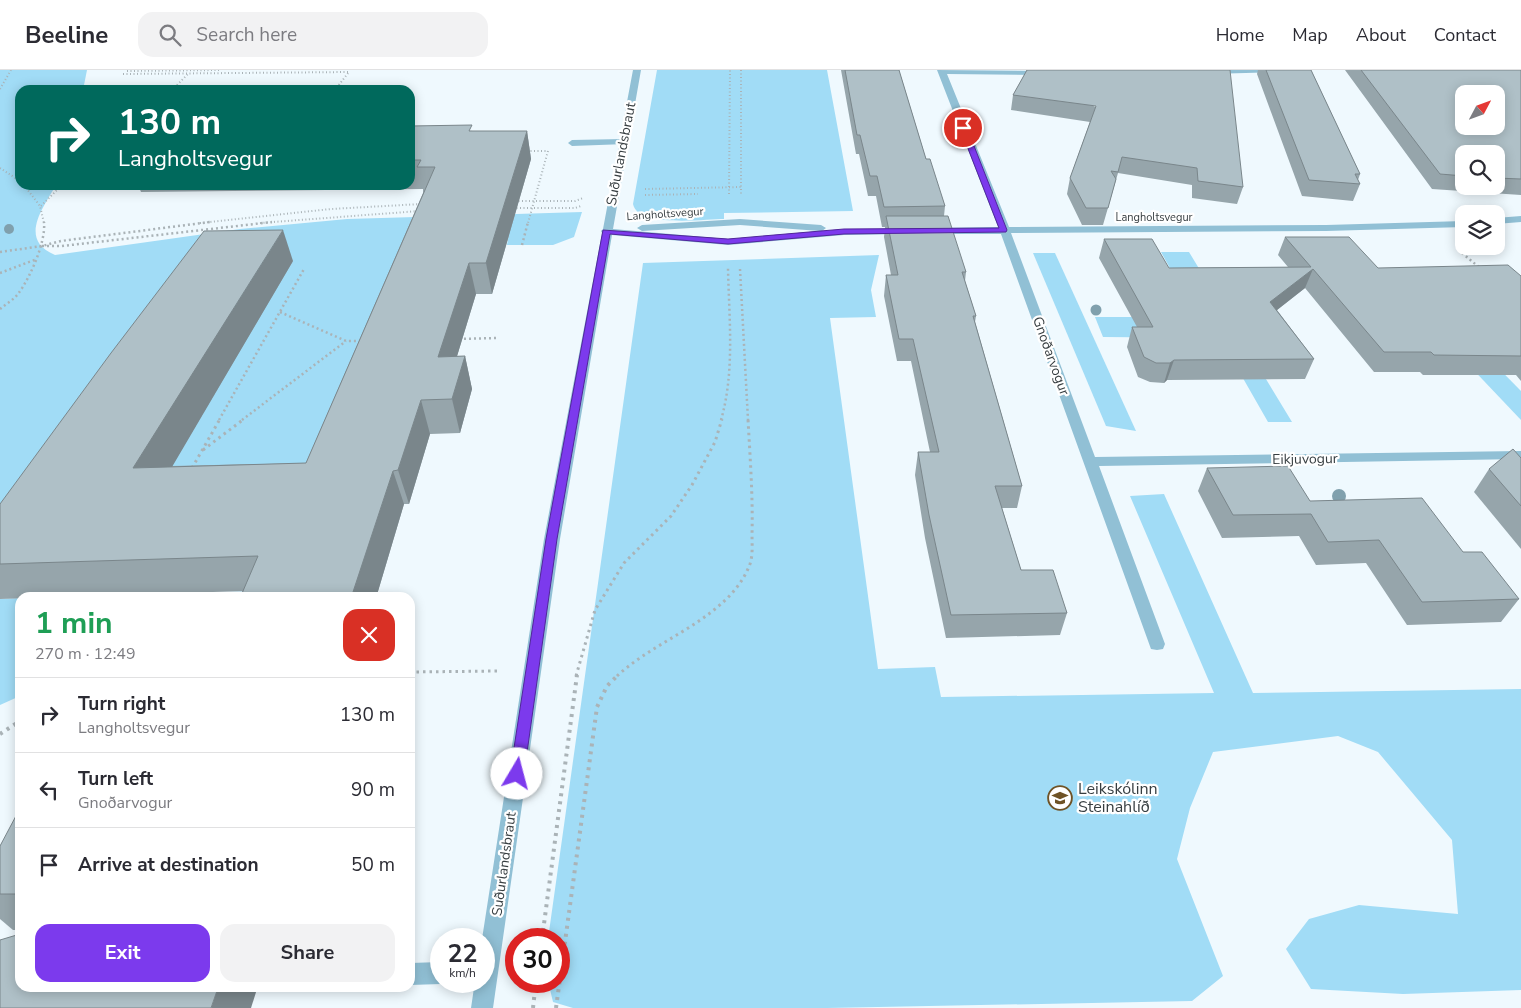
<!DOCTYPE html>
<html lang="en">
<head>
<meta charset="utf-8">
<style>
  body { margin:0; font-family:"Nunito Sans",sans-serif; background:#f2f2f3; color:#2b2b33; height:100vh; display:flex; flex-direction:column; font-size:19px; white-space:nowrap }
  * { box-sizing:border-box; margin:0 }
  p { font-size:16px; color:#7c7c81 }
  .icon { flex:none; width:28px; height:28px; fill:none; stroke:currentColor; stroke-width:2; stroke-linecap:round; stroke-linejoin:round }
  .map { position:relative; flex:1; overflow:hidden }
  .side { position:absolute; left:15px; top:522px; width:400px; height:400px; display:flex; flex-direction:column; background:#fff; border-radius:15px; box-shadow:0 2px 12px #0003 }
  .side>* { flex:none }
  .banner { position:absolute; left:15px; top:15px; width:400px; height:105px; border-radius:15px; box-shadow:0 2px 12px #0003; background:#00695c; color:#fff; overflow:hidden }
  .needle { width:32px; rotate:49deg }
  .buttons { position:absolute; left:1455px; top:15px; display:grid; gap:10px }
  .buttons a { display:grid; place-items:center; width:50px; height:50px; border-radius:10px; background:#fff; box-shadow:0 2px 12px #0003; font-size:25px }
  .speed { position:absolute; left:430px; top:858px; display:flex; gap:10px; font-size:25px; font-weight:700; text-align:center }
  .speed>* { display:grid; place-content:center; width:65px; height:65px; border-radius:50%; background:#fff; box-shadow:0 2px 12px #0003; line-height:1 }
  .speed small { font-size:12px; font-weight:400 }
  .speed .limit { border:8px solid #d22; background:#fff; color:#111 }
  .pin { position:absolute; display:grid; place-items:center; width:42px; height:42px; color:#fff; margin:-21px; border:2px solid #fff; border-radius:50%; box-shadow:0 1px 5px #0007 }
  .me { position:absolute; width:55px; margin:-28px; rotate:8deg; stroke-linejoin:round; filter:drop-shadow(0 0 4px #0008) }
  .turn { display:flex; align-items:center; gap:18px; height:105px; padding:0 20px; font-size:22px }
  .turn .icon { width:65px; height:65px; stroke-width:2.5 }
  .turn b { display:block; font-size:35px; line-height:42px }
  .round { display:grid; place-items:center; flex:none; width:52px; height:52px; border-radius:15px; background:#f2f2f3 }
  .overview { display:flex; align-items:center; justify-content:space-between; height:85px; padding:0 20px }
  h1 { font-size:30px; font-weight:700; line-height:38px; color:#1e9e55 }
  .action { display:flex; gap:10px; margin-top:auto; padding:10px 20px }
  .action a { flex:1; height:58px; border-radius:15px; background:#7c3aed; color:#fff; font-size:20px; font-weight:700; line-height:58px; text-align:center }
  .action a+a { background:#f2f2f3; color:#2b2b33 }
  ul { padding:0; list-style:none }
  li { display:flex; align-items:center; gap:15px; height:75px; padding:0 20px; border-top:1px solid #e1e1e2 }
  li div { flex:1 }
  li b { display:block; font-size:19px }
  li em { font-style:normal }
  header { display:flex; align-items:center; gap:30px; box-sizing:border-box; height:70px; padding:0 25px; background:#fff; border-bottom:1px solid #e1e1e2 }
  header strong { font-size:24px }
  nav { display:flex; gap:28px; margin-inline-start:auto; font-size:18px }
  .search { width:350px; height:45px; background:#f2f2f3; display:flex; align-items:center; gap:12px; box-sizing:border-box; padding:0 18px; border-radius:15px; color:#7c7c81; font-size:19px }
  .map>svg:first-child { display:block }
  .green { fill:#a1dcf6 }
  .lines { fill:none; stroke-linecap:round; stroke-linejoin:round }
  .path-far3 { stroke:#aab3b7; stroke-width:2; stroke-dasharray:1 2.5; stroke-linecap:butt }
  .path-far2 { stroke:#aab3b7; stroke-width:2.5; stroke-dasharray:2 3; stroke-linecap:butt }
  .path-far1 { stroke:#aab3b7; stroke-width:3; stroke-dasharray:2.5 4; stroke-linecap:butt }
  .path { stroke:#aab3b7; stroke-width:4; stroke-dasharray:3 5; stroke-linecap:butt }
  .lane { fill:#91c0d5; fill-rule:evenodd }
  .street { fill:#91c0d5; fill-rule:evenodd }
  .tree { fill:#80a0ad }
  .wall { fill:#96a5ab; fill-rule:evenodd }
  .shaded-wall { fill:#7a868b }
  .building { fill:#afc0c7; stroke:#7a868b; fill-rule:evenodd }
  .route { fill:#7c3aed; stroke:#51269a }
  .labels { text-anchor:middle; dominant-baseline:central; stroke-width:4.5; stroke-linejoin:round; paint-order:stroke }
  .far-street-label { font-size:11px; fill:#373e41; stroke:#fff }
  .street-label { font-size:14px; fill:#373e41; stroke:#fff }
  .near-poi-label { font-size:16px; fill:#373e41; stroke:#fff; text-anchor:start }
</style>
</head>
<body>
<header>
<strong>Beeline</strong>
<div class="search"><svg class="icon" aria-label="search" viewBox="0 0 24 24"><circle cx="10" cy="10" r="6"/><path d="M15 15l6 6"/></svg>Search here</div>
<nav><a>Home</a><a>Map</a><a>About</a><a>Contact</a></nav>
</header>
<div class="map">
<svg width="1521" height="938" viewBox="0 0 1521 938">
  <rect width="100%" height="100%" fill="#eff9fe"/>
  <!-- green -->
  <g class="green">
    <path d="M0,0H87L83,20H20V115H56C43,138 18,170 55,185L240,159L347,149L582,142L574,167L553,175H507L509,163L320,427L0,503Z"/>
    <path d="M657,0H827L853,141L724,143V149C705,149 638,158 633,134Z"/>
    <polygon points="1161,182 1189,182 1292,352 1268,352 1220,268 1103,267 1095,247 1197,247"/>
    <polygon points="1033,183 1055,183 1136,361 1106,356"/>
    <polygon points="879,185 871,220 876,247 830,248 878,599 935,597 941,627 1214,623 1130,426 1164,424 1253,623 1521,619 1521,920 1403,924 1311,919 1286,879 1309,849 1359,835 1458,844 1452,770 1378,682 1338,666 1213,682 1190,738 1177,789 1223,906 1192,931 827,938 573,938 553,932 548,911 559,911 559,869 548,869 643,193"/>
    <polygon points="1427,251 1452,251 1521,321 1521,350"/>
    <polygon points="262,521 259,528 36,527"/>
    <polygon points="20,528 20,626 0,635 0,529"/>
  </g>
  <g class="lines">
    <!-- path-far3 -->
    <g class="path-far3">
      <polyline points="741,0 741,126"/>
      <polyline points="127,1 220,0"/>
      <polyline points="123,4 349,2 335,20"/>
      <polyline points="0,19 11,0"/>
      <polyline points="172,20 188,4"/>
      <polyline points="527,81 548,81 528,153"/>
      <polyline points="0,98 20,111"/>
      <polyline points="24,115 40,136 44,153"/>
      <polyline points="645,119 741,117"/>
      <polyline points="729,124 730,0"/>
      <polyline points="645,125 698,124"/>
      <polyline points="515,131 575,131 583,128"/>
      <polyline points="41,136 62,115"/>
      <polyline points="513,138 575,138 581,136"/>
      <polyline points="200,153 331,139 421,134"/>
      <polyline points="260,153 419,141"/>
    </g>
    <!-- path-far2 -->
    <g class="path-far2">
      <polyline points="522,175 528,152"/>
      <polyline points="42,176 62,176 272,152"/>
      <polyline points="0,182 42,176 61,171 210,152"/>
      <polyline points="1462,183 1480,198"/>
      <polyline points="740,199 748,350"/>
      <polyline points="0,203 37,189"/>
      <path d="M0,239C6,234 13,230 18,224C30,208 46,172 44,152"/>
      <polyline points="280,242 346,271 363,271"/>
      <polyline points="459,269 497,268"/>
      <polyline points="219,350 304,199"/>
      <polyline points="242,350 346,271"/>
      <path d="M721,350C735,302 729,248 728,198"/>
    </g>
    <!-- path-far1 -->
    <g class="path-far1">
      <polyline points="203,380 244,349"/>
      <polyline points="192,398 220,349"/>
      <polyline points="410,602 499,601"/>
      <polyline points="576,606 595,540 624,493 671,446 692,415 715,372 722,349"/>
      <path d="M617,606C643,582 677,567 706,546C724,533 742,516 750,494C753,485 752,474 752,464C753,426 750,387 748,349"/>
    </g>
    <!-- path -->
    <g class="path">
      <polyline points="0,664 20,651"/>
      <polyline points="542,869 577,605"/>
      <polyline points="533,938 536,911"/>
      <polyline points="556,938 597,637 607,616 618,605"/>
    </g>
    <!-- lane -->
    <g class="lane">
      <polygon points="623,69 627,72 626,74 572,76 568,73 572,70"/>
      <polygon points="441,892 441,911 447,911 441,914 410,915 410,893"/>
    </g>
    <!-- street -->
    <g class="street">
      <polygon points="633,0 641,0 613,159 728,169 820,161 740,155 642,161 637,158 642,155 740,149 821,155 826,158 822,161 905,158 910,161 905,164 844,165 728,175 612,165 560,469 493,938 471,938 475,911 484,911 484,869 482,869 544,469 602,163 601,161 603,159"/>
      <polygon points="937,0 1045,1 1049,3 1045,5 947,4 1009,157 1326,155 1464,151 1464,157 1326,161 1011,163 1095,387 1521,381 1521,389 1099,396 1165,574 1163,579 1157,580 1151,579 1001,164 933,164 928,161 933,158 998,157"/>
      <polygon points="1209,0 1282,0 1278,2 1210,4 1206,2"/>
      <polygon points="1521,146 1521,152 1496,154 1496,148"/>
    </g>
  </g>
  <!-- trees -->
  <g class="tree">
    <circle cx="9" cy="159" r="5"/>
    <circle cx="1096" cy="240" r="5.5"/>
    <circle cx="1339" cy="426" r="7"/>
  </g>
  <!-- wall -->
  <g class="wall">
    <polygon points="841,0 899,0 926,89 945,136 944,146 966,202 965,211 976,246 975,252 1022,416 1017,438 1002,438 1021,500 1067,543 1060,565 946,568 925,468 915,405 918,382 930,382 911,291 897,291 884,226 886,205 891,205 884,167 885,157 882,157 876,126 868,126 859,84 856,84"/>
    <polygon points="1027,0 1243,117 1237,134 1192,128 1192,115 1118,103 1103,155 1082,155 1067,124 1070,108 1090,52 1011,40 1013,25"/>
    <polygon points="1258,0 1311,0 1360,104 1358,110 1360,114 1353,131 1302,126 1257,4"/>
    <path d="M1345,0H1521V125L1432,119ZM1464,84H1496V116H1464Z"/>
    <polygon points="410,56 473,61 527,61 531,89 492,224 476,224 457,286 465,286 472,319 460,363 430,364 409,434 404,434 376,528 240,528 243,521 0,529 0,434 293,191 172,396 306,393 423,123 423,119 141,122 138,115 410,115"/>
    <polygon points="1285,167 1378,198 1521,206 1521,311 1516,305 1423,305 1420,302 1374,302 1305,218 1277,240 1314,289 1305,309 1167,310 1164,313 1150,312 1138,307 1127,277 1132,257 1137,257 1099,188 1104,169 1169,198 1288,197 1278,185"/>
    <polygon points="1521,388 1521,479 1474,422 1489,399"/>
    <polygon points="1207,398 1310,431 1463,482 1519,529 1501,552 1407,555 1366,493 1316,495 1299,466 1222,468 1198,421"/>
    <polygon points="20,744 20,860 13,860 0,849 0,776"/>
  </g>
  <!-- shaded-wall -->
  <g class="shaded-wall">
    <polygon points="527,61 531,89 492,224 486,193"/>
    <polygon points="283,160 293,191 152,431 133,398"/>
    <polygon points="469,193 476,224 447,319 438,287"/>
    <polygon points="1313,199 1305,218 1263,251 1270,232"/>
    <polygon points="465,286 472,319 460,363 452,329"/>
    <polygon points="1174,290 1167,310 1164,313 1170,293"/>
    <polygon points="421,330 430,364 409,434 398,400"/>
    <polygon points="393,401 404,434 376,528 351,528"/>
    <polygon points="218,918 255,918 257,919 251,938 211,938"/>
  </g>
  <!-- building -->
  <g class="building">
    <polygon points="845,0 899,0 926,89 930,89 945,136 884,137 877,106 870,106 860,65 857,65"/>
    <polygon points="1027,0 1230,0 1243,117 1198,111 1197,98 1122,87 1118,102 1111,101 1116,109 1108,138 1086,138 1070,108 1096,36 1013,25"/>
    <polygon points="1266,0 1311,0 1360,104 1355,104 1360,114 1309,110"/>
    <path d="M1361,0H1521V109L1496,108V84H1464V106L1440,104ZM1464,24H1496V56H1464Z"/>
    <polygon points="472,55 469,61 527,61 486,193 469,193 438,287 465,286 452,329 421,330 398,400 393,401 351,528 240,528 258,486 0,494 0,434 111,283 204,161 283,160 133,398 306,393 435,97 417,97 421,90 410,90 410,56"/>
    <polygon points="886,146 948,146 966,202 962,202 976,246 973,246 1022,416 995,416 1021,500 1053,500 1067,543 951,545 929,445 918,382 939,382 913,269 899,269 886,205 898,205"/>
    <polygon points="1285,167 1349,167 1378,198 1508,195 1521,206 1521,286 1434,285 1431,282 1384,282 1313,199 1270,232 1314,289 1174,290 1170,293 1156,293 1144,287 1132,257 1153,257 1104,169 1152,169 1169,198 1311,197"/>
    <polygon points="1513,379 1521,388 1521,436 1489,399"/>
    <polygon points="1288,396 1310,431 1422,428 1463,482 1482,482 1519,529 1422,532 1379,470 1328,472 1311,444 1233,445 1207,398"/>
    <polygon points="17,744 20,744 20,824 0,824 0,776"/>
    <polygon points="20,864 20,918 218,918 211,938 0,938 0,870"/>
  </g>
  <!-- route -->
  <polygon class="route" points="963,56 967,58 1007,160 1006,162 844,164 728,174 610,164 557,469 524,704 522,709 517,711 512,709 510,704 546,469 603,160 728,169 844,159 999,158 960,58"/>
  <!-- icons -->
  <defs>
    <g id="school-ring" transform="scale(1.25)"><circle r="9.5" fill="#fff" stroke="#6f5326" stroke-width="1.5"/><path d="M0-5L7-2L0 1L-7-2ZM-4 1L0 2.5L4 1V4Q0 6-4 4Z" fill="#6f5326"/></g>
  </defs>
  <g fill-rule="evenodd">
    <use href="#school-ring" x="1060" y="728"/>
  </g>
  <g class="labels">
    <!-- far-street labels -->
    <g class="far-street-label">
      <text transform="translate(665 144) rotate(-4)">Langholtsvegur</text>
      <text x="1154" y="147">Langholtsvegur</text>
    </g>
    <!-- street labels -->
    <g class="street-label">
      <text transform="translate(621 84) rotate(-79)">Suðurlandsbraut</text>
      <text transform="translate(1051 286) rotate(70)">Gnoðarvogur</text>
      <text transform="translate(1305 389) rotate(-1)">Eikjuvogur</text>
      <text transform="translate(504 794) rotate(-82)">Suðurlandsbraut</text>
    </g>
    <!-- near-poi labels -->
    <g class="near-poi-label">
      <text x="1078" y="719">Leikskólinn<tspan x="1078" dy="18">Steinahlíð</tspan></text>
    </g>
  </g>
</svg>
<div class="buttons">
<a><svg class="needle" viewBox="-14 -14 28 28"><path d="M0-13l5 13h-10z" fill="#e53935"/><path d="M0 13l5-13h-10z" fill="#7c7c81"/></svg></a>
<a><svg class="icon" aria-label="search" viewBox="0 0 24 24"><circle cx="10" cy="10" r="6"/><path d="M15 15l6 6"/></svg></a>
<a><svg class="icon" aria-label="layers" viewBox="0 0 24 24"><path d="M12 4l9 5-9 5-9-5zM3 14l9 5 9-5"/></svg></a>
</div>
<div class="speed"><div>22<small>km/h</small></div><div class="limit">30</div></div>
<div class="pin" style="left:963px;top:58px;background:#d93025"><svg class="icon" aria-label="arrive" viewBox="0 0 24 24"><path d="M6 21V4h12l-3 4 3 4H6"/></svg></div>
<svg class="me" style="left:517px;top:704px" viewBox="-20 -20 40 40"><circle r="19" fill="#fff"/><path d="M0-13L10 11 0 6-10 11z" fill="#7c3aed"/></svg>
<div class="banner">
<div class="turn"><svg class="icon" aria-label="right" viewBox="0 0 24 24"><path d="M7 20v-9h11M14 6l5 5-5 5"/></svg><div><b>130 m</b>Langholtsvegur</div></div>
</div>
<section class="side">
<div class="overview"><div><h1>1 min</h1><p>270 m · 12:49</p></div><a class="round" style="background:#d93025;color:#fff"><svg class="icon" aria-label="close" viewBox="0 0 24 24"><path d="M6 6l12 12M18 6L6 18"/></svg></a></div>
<ul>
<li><svg class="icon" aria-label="right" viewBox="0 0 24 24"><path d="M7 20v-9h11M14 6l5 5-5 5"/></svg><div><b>Turn right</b><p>Langholtsvegur</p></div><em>130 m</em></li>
<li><svg class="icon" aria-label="left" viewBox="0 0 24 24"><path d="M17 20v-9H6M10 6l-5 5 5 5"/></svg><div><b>Turn left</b><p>Gnoðarvogur</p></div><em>90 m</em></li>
<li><svg class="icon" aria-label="arrive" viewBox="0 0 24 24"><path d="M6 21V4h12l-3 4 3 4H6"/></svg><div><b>Arrive at destination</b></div><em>50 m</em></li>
</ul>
<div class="action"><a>Exit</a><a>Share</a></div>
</section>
</div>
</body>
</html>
